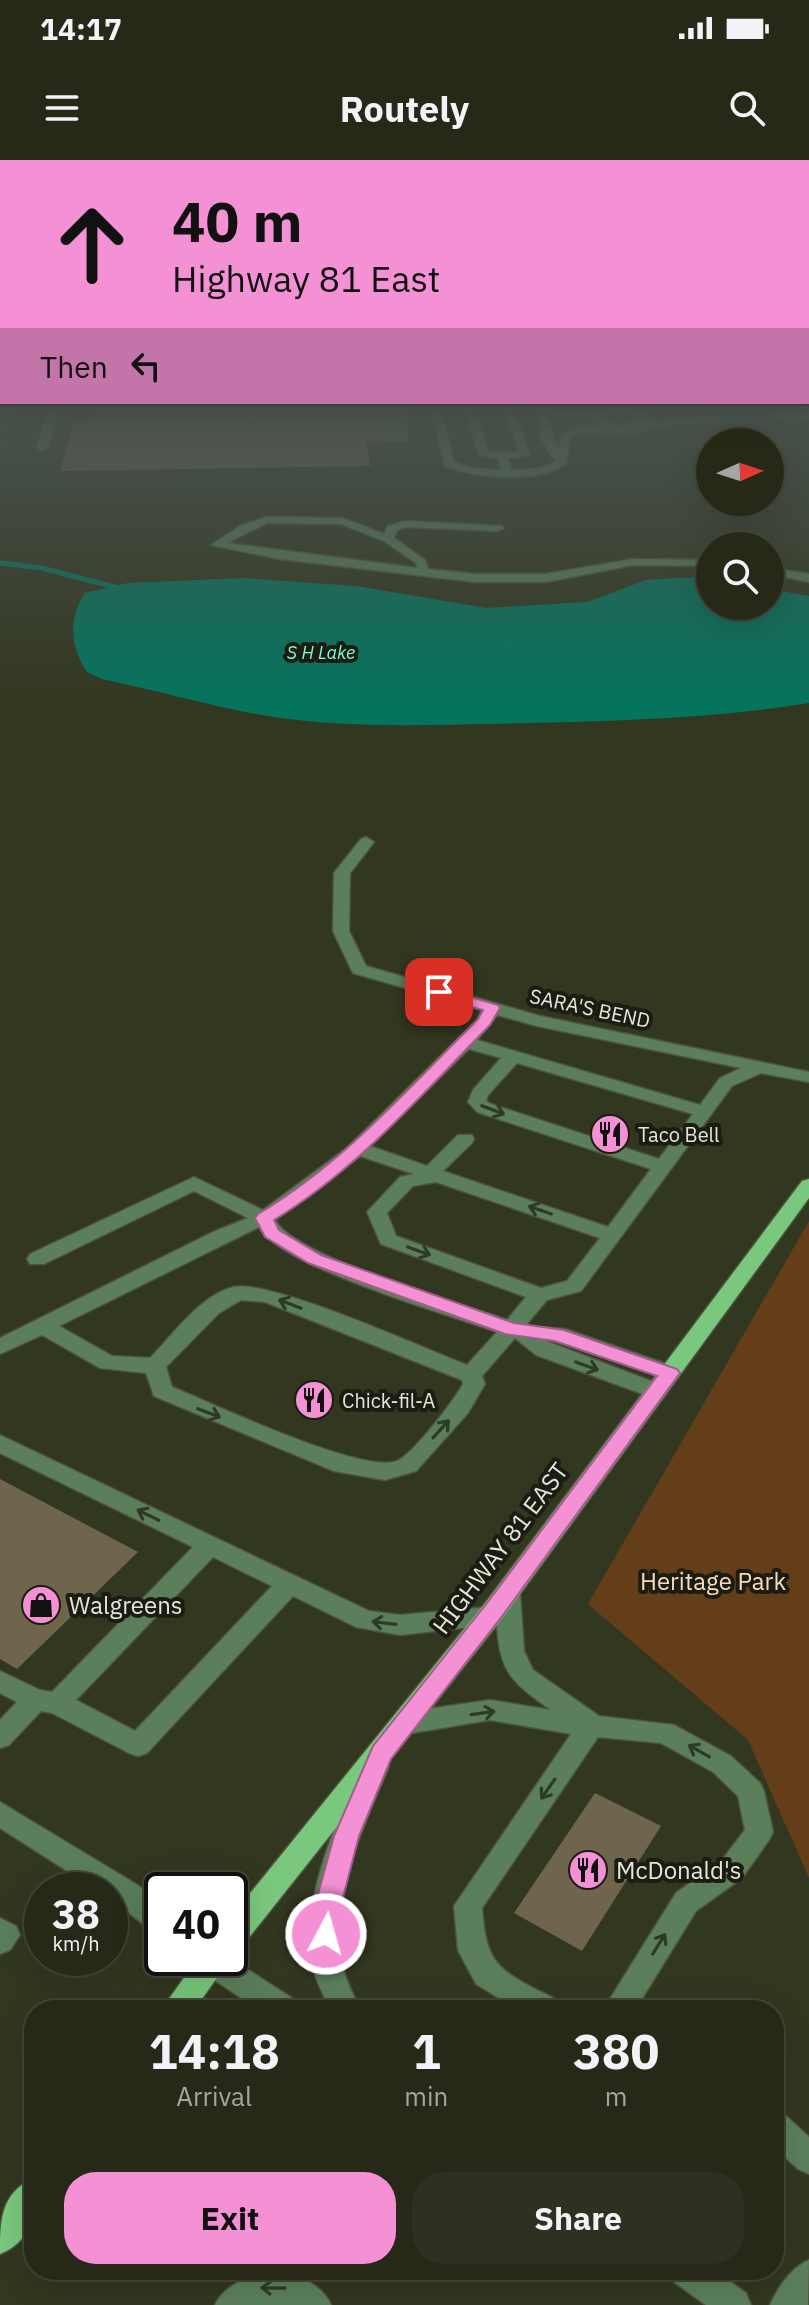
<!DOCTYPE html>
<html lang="en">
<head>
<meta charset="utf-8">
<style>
  body { margin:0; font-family:"IBM Plex Sans",sans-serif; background:#2e3121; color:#f1f3f6; height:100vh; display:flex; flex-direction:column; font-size:30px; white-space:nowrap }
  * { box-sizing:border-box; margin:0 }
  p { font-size:26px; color:#a4a6a2 }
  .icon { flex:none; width:44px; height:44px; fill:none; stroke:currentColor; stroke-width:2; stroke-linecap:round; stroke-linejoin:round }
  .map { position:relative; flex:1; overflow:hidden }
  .sheet { position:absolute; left:24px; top:1840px; width:760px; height:280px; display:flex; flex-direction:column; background:#262918; border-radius:32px; box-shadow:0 8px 32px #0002,0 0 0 2px #424537 }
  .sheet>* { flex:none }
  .top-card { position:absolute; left:0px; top:0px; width:810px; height:244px; box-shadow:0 8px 32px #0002,0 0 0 2px #424537; background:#f491d4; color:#111; overflow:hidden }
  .needle { width:52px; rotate:87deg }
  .tools { position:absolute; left:696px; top:268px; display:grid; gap:16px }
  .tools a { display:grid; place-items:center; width:88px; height:88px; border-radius:50%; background:#262918; box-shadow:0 8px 32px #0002,0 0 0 2px #424537; font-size:40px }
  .speed { position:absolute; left:24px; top:1712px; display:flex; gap:16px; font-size:40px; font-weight:700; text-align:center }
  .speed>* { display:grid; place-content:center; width:104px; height:104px; border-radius:50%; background:#262918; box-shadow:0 8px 32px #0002,0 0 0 2px #424537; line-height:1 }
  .speed small { font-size:20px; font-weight:400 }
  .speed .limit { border:4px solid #111; border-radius:12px; background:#fff; color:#111 }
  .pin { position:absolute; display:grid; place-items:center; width:68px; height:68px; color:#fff; margin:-34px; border-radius:16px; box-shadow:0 4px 12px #0006 }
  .me { position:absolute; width:88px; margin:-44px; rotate:6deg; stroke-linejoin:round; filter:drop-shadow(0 0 6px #0008) }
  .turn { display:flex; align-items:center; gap:28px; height:168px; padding:0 40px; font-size:36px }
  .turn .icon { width:104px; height:104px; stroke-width:2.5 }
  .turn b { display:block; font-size:56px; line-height:68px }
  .then { display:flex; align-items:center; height:76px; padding:0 40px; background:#0003; gap:16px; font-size:30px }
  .eta { display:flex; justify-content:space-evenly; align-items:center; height:136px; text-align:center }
  .eta b { font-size:48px; font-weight:800; line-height:56px }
  .button { display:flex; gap:16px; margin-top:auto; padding:16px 40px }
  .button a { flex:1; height:92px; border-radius:32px; background:#f491d4; color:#111; font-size:32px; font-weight:800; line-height:92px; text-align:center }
  .button a+a { background:#2e3121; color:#f1f3f6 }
  .status { display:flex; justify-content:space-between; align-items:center; height:56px; padding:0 40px; background:#262918; direction:ltr }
  .status svg { height:22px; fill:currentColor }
  header { display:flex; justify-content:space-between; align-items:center; height:104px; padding:0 40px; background:#262918; font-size:36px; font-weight:800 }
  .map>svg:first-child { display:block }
  .green { fill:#633e19 }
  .water { fill:#05745d }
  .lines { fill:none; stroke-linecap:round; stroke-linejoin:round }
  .stream { stroke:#05745d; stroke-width:5 }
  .building { fill:#6e654c }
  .minor-casing { stroke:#4e533d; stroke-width:3 }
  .major-casing { stroke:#4e533d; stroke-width:3 }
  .minor { fill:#5a7f5a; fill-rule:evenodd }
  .major { fill:#7ac87d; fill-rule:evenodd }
  .oneway { stroke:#2e3a28 }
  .route { fill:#f491d4; stroke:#9f5e8a; stroke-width:2 }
  .labels { text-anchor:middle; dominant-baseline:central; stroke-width:8; stroke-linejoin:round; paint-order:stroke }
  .far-water-label { font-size:18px; font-style:italic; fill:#7efdd9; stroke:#1b1d13 }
  .street-label { font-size:20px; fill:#e3e6d8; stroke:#1b1d13 }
  .poi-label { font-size:20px; fill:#e3e6d8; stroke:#1b1d13; text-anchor:start }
  .near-street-label { font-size:24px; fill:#e3e6d8; stroke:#1b1d13 }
  .near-park-label { font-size:24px; fill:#f9dabf; stroke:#1b1d13 }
  .near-poi-label { font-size:24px; fill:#e3e6d8; stroke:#1b1d13; text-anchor:start }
</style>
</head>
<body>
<div class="status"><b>14:17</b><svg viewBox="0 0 49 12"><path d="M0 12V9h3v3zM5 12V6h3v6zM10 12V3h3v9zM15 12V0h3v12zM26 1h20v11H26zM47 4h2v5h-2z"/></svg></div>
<header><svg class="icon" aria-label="menu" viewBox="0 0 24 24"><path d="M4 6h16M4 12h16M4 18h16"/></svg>Routely<svg class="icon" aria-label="search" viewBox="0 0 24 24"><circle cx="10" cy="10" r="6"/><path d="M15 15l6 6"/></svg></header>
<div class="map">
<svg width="809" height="2145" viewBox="0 0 809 2145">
  <rect width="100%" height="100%" fill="#323720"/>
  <!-- green -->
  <polygon class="green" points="809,1061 809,1718 748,1580 588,1444"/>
  <!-- water -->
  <path class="water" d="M710,416V446H770V429L809,436V543C705,560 599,561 493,564C421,565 346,568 274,557C216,548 160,531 102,519L87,512C70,487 68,458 85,433L128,423L245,418L356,426L486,448L587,442L646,420Z"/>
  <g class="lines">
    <!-- stream -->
    <polyline class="stream" points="0,403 42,408 122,429"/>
  </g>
  <!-- building -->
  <g class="building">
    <polygon points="197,245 405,245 409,282 366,283 370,306 60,311 74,262 89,262 93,248"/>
    <polygon points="0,1319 138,1392 17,1509 0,1499"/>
    <polygon points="595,1633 661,1666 582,1791 514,1753"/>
  </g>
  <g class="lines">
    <!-- minor casing -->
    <g class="minor-casing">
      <g id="minor">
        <polygon points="50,245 60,245 47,288 42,291 37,288"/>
        <path d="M430,245H440L454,302L472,308L501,310L498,298L479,295L464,245H473L488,292H519L503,245H512L530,295L508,298L512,310L540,308L556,302L542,280L536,245C546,245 555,251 567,251C594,252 634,237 655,259L651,263L717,255L809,253V259L667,265L631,273H580L570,278L566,303C541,324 474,319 445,306ZM545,252L561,257H587L601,267H578L562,274L558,290ZM624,253L644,259L620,265L597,258Z"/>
        <path d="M266,357L343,358L384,374L388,366L405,361L502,366L504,368L498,371L406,367L397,370L394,378L425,400L428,409L475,414H546L633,399L710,400V406L633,405L546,422H475L280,399L211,385L240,366ZM267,363L341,364L384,381L416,403L417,408L227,383Z"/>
        <polygon points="770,408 809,414 809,422 770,414"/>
        <path d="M366,677L374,682L350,713L349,771L366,806L540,856L809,912V922L761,913L732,926L581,1131L547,1140L525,1166L565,1169L678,1208L681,1213L678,1218L670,1220L555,1181H546L664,1226L667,1231L664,1236H648L536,1195L515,1178L482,1216L485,1224L468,1253L416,1311L385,1320L334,1311L154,1236L146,1213L100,1208L42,1175L0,1194V1178L213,1072L248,1058L194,1031L44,1104H30L27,1099L30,1094L194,1017L263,1050L347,988L477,860L482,850L353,813L351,809L333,771L334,713L361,679ZM497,855L537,866L741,908L720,918L700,945L477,880ZM469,889L501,898L473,930L468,942L477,952L651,1009L608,1067L443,1011L472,983L474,979L472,975H458L427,1006L370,986ZM517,903L693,954L659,999L491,944L486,941L488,935ZM360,996L414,1014L400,1017L367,1052L381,1084L526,1137L507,1160C460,1144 295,1097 275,1060ZM436,1022L600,1078L567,1121L541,1128L396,1076L387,1053L413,1026ZM259,1067C279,1106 449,1155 497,1172L467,1205C425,1189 270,1119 234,1127C201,1134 172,1176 150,1198L112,1196L59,1166ZM241,1140L265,1142L462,1220L463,1224C453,1242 416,1290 399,1300C368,1318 210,1242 172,1227L166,1207L219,1153Z"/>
        <path d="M0,1275L369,1451L400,1455L489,1447L497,1450L496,1432L499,1425L508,1423L517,1425L520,1432L524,1491L533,1510L599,1556L674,1565L731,1596L760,1623L764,1631L773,1672L769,1680L742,1718L696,1751L635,1850H603L676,1733L722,1700L745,1670L738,1636L713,1612L661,1583L598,1577L482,1748C486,1799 494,1808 539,1831C550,1836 558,1839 563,1850H518L476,1824L458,1790L454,1746L571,1574L490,1560L406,1574L397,1570L393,1563L397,1556L406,1552L490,1540L551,1550C513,1523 499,1513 497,1464L400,1475L356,1467L293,1436L147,1593L138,1596L129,1593L52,1553L41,1551L9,1585L0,1588V1560L17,1542L0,1533V1511L40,1530L52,1532L193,1387L0,1293ZM213,1397L272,1426L135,1571L76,1540Z"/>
        <path d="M376,1595L385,1598L389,1606C364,1665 328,1737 342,1804C345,1820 354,1835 360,1850H330C324,1835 315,1820 312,1804C300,1740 338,1654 367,1598Z"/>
        <polygon points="0,1642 139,1726 162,1745 162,1775 152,1771 110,1738 110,1730 97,1730 0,1668"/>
        <polygon points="0,1758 16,1766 20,1775 10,1790 0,1794"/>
        <polygon points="190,1798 230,1798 295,1840 299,1850 259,1850 195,1807"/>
        <polygon points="774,1951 785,1955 809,1977 809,2014 798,2009 774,1987"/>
        <path d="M809,2100L808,2145H770C778,2127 791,2108 809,2100Z"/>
        <polygon points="669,2110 714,2110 746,2133 751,2145 706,2145 674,2122"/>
        <path d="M273,2111C295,2113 322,2124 331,2145H215C224,2125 252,2114 273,2111Z"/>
      </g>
    </g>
    <!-- major casing -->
    <g class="major-casing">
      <g id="major">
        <polygon points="809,1019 809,1038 504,1456 240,1789 230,1793 230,1758 486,1442 802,1021"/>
        <polygon points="230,1797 231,1798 194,1850 161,1850 198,1798"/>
        <path d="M34,2018C34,2050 35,2080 0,2094C0,2062 0,2033 34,2018Z"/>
      </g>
    </g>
    <!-- minor -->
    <use href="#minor" class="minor"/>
    <!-- major -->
    <use href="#major" class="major"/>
  </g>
  <!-- one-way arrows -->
  <defs><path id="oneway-shaft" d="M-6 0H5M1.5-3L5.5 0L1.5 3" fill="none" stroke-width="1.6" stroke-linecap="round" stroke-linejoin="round" transform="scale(2)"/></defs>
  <g class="oneway">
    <use href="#oneway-shaft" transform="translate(493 950) rotate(21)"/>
    <use href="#oneway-shaft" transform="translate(540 1050) rotate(-161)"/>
    <use href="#oneway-shaft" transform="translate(419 1091) rotate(20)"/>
    <use href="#oneway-shaft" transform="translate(290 1144) rotate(-159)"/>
    <use href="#oneway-shaft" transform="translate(587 1206) rotate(20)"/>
    <use href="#oneway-shaft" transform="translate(209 1253) rotate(21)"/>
    <use href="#oneway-shaft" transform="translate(441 1269) rotate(-48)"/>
    <use href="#oneway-shaft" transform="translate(148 1355) rotate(-154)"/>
    <use href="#oneway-shaft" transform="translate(384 1463) rotate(-173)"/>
    <use href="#oneway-shaft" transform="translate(483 1553) rotate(-8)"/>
    <use href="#oneway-shaft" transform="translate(699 1591) rotate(-151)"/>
    <use href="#oneway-shaft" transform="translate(548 1629) rotate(125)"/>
    <use href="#oneway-shaft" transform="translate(659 1784) rotate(-58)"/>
    <use href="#oneway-shaft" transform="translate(273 2128) rotate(-179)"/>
  </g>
  <!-- sky -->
  <linearGradient id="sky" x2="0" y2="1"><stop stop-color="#1c1e12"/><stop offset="0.45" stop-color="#49534e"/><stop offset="1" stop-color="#49534e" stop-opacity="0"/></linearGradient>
  <rect width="809" height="545" fill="url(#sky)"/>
  <!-- route -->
  <path class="route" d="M439,828L498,845L500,848L490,865C422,934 358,1009 274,1060L279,1070L321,1095L514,1163L564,1170L677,1209L680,1213L503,1455L391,1599L359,1676L340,1749V1774L336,1783L326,1786L317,1783L313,1774L314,1749L334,1676L373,1586L487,1443L657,1216L555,1181L505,1174L308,1103L265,1077L255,1058L258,1054C343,1003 408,929 478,859L483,850L433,836L431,832Z"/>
  <!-- icons -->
  <defs>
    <g id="restaurant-disc" transform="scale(2)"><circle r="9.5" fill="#f491d4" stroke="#1b1d13"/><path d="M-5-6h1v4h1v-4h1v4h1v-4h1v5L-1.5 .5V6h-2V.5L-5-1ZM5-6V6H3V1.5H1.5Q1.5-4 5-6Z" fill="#111"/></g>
    <g id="shop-disc" transform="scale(2)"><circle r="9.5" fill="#f491d4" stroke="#1b1d13"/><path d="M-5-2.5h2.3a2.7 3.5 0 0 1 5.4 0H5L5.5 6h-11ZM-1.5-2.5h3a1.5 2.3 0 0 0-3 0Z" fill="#111"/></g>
  </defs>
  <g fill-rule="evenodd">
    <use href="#restaurant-disc" x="610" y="974"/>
    <use href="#restaurant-disc" x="314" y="1240"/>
    <use href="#shop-disc" x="41" y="1445"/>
    <use href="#restaurant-disc" x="588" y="1710"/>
  </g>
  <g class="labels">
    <!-- far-water labels -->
    <g class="far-water-label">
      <text x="321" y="492">S H Lake</text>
    </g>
    <!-- street labels -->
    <g class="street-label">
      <text transform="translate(590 848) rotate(12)">SARA'S BEND</text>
    </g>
    <!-- poi labels -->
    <g class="poi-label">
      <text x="638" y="974">Taco Bell</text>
      <text x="342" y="1240">Chick-fil-A</text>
    </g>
    <!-- near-street labels -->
    <g class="near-street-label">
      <text transform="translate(500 1388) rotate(-53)">HIGHWAY 81 EAST</text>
    </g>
    <!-- near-park labels -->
    <g class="near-park-label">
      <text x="713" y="1421">Heritage Park</text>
    </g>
    <!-- near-poi labels -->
    <g class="near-poi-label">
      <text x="69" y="1445">Walgreens</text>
      <text x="616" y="1710">McDonald's</text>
    </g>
  </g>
</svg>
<div class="tools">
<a><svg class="needle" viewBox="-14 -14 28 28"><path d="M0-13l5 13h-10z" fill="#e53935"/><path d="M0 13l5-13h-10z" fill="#a4a6a2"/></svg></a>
<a><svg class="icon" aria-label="search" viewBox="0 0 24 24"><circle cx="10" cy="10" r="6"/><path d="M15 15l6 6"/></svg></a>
</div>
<div class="speed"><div>38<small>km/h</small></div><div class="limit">40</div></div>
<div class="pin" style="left:439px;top:832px;background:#d93025"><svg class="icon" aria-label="arrive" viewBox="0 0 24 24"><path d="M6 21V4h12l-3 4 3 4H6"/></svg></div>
<svg class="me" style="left:326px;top:1774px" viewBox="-20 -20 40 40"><circle r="17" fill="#f491d4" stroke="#fff" stroke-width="3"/><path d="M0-11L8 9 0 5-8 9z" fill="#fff"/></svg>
<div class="top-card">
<div class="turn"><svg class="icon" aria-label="ahead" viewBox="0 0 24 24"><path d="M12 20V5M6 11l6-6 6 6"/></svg><div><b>40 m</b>Highway 81 East</div></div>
<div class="then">Then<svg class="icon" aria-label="left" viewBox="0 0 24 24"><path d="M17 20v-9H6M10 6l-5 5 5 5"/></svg></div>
</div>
<section class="sheet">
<div class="eta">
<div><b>14:18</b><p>Arrival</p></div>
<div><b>1</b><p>min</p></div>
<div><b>380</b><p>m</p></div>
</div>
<div class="button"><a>Exit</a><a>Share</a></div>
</section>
</div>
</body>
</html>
